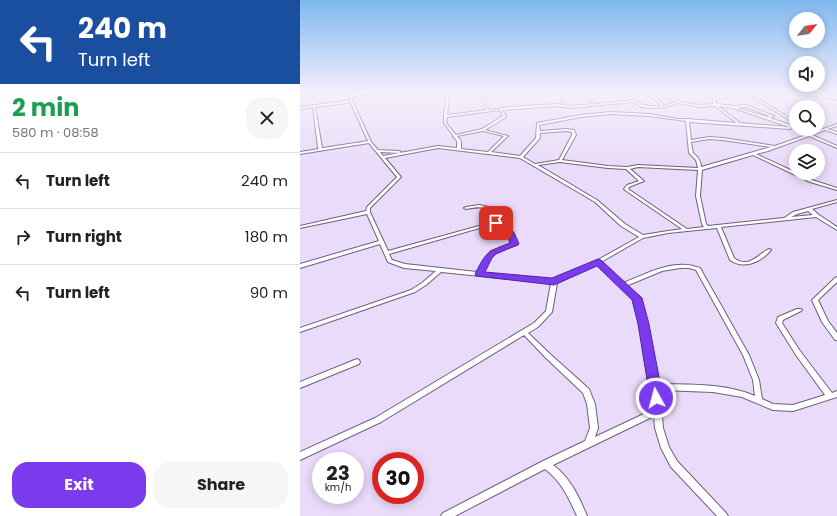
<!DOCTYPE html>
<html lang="en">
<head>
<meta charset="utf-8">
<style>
  body { margin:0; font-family:Poppins,sans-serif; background:#f6f6f6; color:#222; height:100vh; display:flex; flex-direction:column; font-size:15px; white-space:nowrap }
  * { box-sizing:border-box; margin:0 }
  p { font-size:13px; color:#767676 }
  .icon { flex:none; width:22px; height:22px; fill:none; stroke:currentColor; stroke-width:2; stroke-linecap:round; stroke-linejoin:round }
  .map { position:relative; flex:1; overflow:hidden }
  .panel { display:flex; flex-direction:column; background:#fff; width:300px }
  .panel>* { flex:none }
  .banner { background:#1a4fa0; color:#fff; overflow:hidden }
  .needle { width:26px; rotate:60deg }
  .tools { position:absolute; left:489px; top:12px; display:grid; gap:8px }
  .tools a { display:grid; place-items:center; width:36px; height:36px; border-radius:50%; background:#fff; box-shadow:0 2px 10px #0003; font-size:20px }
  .speed { position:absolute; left:12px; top:452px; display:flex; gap:8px; font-size:20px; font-weight:700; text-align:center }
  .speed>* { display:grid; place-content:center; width:52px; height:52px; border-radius:50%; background:#fff; box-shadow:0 2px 10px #0003; line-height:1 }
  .speed small { font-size:10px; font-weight:400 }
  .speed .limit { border:6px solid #d22; background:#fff; color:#111 }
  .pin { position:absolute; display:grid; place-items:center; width:34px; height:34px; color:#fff; margin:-17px; border-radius:8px; box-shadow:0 2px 6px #0006 }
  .me { position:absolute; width:44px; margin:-22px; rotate:353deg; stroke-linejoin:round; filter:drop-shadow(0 0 3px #0008) }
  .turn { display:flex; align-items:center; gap:14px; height:84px; padding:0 12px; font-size:18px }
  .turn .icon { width:52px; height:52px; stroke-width:2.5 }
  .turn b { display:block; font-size:28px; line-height:34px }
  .round { display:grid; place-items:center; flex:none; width:42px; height:42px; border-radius:16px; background:#f6f6f6 }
  .overview { display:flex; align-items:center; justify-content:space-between; height:68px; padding:0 12px }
  h1 { font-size:24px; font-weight:700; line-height:30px; color:#1e9e55 }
  .action { display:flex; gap:8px; margin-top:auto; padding:8px 12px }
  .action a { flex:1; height:46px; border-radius:16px; background:#7c3aed; color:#fff; font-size:16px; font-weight:700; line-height:46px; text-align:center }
  .action a+a { background:#f6f6f6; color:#222 }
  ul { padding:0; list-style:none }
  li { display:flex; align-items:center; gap:12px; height:56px; padding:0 12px; border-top:1px solid #e0e0e0 }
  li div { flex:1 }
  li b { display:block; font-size:15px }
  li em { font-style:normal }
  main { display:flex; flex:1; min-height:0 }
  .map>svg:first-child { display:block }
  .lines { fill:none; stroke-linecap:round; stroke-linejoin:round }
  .minor-casing { stroke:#6c607a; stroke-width:2 }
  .minor { fill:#fff; fill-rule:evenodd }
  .route { fill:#7c3aed; stroke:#51269a }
</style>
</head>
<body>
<main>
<section class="panel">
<div class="banner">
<div class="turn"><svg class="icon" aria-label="left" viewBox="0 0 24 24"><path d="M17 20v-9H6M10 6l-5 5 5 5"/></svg><div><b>240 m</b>Turn left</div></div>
</div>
<div class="overview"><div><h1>2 min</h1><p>580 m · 08:58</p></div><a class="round"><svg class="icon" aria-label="close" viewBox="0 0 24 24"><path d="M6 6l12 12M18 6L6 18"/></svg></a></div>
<ul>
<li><svg class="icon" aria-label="left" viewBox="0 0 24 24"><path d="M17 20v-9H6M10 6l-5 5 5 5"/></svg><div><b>Turn left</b></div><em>240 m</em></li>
<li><svg class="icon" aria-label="right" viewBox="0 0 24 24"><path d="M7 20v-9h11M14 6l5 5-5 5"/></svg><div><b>Turn right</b></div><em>180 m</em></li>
<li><svg class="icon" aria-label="left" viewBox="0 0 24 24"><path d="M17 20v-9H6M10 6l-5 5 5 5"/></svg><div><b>Turn left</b></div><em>90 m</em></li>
</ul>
<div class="action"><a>Exit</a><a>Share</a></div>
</section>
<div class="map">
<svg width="537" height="516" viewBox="0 0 537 516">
  <rect width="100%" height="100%" fill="#e9dbf9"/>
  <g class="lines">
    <!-- minor casing -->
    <g class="minor-casing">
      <g id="minor">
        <polygon points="24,93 35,93 0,98 0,96"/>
        <path d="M49,93H51L52,95L65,93H75L52,97V100L71,142L78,150L99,151L101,152L99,153L80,152L83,156L138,146L157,148V141L154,137H153V135L144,123V115L147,95L150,93H155L149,95L147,115L187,110L186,109L180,93H182L188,109L190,110L210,107L257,104L262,105V100L264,93H266L264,100V105L270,106L294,104L286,95L291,93H298L289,95L296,104L333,100L343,105L351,106H362L351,97L345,93C353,93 358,100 363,104V106L377,102L364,96L365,93H367L366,95L381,102L399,105L414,104L413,103V98L402,93H406L414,97L433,94L434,96L415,99V103L418,104L434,106L446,105L474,116L470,118L496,127V129L433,108L418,106L439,122V123L490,127L491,128L490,129L389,122L391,140L409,137L423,138L475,146L509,134L497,129H501L512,133L537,124V126L527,129L537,132V134L525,130L512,135L537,146V148L509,136L468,151L456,154L512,180L537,188V190L510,182L453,155L402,170L400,196L406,224L408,226L484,218L493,212L537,200V202L512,209L519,215L537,227V230L516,217L421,227L434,258C449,269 457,255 469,249L471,250C461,262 444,270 430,260L417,228L368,233L343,238L301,262L323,283C344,275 365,263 387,265C392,265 396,267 400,268L449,355L459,380L462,399L473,404L493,405L525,395L496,355L476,323L478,317L497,309H501L502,310L501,311L483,320L482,323L500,351L532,393L537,391V397L493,411L473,410L442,397L413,392L360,390L363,428L369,447L377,461L426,513L428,516H417L371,467L361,448L355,428L354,416L253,465C270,477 279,497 287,516H277C269,498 261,481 245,469L155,516H141L143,513L243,461L285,441L290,428L287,404L283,393L246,358L224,335L81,422L0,460V452L75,418L234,323L246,311L251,283L141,272L126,285L115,292L0,332V328L111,290L122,283L136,271L104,268L88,262L80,244L0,268V264L79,241L67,214L0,228V226L66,211L67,207L97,177L69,143L0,154V152L19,149L18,148L13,107L0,109V107L46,101L50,100ZM50,101L68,141L23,148H22L15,107L47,103ZM333,102L341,107L351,108L366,107L378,103L399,107L415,106L437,123L387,119H378L349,114L311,112L281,115L237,123L236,138L220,156L191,152L208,136L185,130L206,117V116L202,110L257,106L270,108ZM446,107L470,116L467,117L437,108ZM200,110L203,116L182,129L156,135L146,123L147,117ZM311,114L349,116L386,121L389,153L396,160L398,168L338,165L327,167L308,166L262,160L276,135L274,130L266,129L240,131L239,125L281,117ZM183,131L204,136L188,152L161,149V141L157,136ZM266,131L272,132V135L259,160L235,164L223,157L240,138V133ZM409,139L423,140L471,147L401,167C401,161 398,157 393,153L391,142ZM138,148L220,158L295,202L321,226L339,237L296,261L253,280L182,273L190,258L195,253L217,245V244L214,234L205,224L196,213L189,207L179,205L166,207L164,208L166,209C186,205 188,207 200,223H190L88,251L70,212V208L101,177L85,158ZM260,162L308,168L326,169L339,181L327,185L324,189L325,190L382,229L368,231L343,235L325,224L297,200L238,165ZM338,167L398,170L396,196L402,224L404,227L387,229L328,189L329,187L344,181L330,169ZM508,211L513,215L491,217L497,214ZM190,225L202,226L210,235L212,243L191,251L186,257L177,272L105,264L92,260L89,254ZM297,264L333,299L337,309L352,387L354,407L348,412L295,437L298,428L295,404L289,389L250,354L228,333L238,327L252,312L257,283ZM380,268H389L396,270L443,355L453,380L455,396C425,383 391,385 359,384L343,309L338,297L326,286L362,271Z"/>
        <path d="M213,93C217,93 219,95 223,95C231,95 239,93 247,93L220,97Z"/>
        <polygon points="313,93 318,93 323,95 335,93 343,93 323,97"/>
        <polygon points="445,93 448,93 496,122 496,124"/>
        <polygon points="489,93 501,93 537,97 537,99"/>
        <polygon points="537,277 537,282 518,300 528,321 537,333 537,340 535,340 522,322 512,300 535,278"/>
        <polygon points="57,359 59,360 60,362 59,364 0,388 0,382"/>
      </g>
    </g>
    <!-- minor -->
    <use href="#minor" class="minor"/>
  </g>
  <!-- sky -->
  <linearGradient id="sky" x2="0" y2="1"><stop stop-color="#7eb8f0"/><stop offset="0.56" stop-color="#f5effc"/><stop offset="1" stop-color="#f5effc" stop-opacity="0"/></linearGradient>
  <rect width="537" height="166" fill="url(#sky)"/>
  <!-- route -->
  <path class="route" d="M194,221C208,219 215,233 219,244L196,254L192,258L185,272L252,278L298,259L301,260L342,298L349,324L363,398L361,402L356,403L352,402L350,398L338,324L332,300L297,266L254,285L176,276L175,274C186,252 187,252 210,243C206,233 204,228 194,225Z"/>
</svg>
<div class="tools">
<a><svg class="needle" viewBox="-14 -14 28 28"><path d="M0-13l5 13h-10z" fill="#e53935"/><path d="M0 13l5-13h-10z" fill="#767676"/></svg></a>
<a><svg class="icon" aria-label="sound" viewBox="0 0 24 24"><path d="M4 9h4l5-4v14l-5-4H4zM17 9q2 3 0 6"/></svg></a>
<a><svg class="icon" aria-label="search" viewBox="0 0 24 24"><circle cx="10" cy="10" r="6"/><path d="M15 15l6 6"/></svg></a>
<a><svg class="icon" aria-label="layers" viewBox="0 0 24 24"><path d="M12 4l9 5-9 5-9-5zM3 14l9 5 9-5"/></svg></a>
</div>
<div class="speed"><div>23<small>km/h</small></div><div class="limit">30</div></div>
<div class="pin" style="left:196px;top:223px;background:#d93025"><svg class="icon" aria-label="arrive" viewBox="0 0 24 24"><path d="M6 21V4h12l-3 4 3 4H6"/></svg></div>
<svg class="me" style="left:356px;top:398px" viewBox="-20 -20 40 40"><circle r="17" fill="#7c3aed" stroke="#fff" stroke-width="3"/><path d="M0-11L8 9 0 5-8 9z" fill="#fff"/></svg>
</div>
</main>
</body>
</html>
